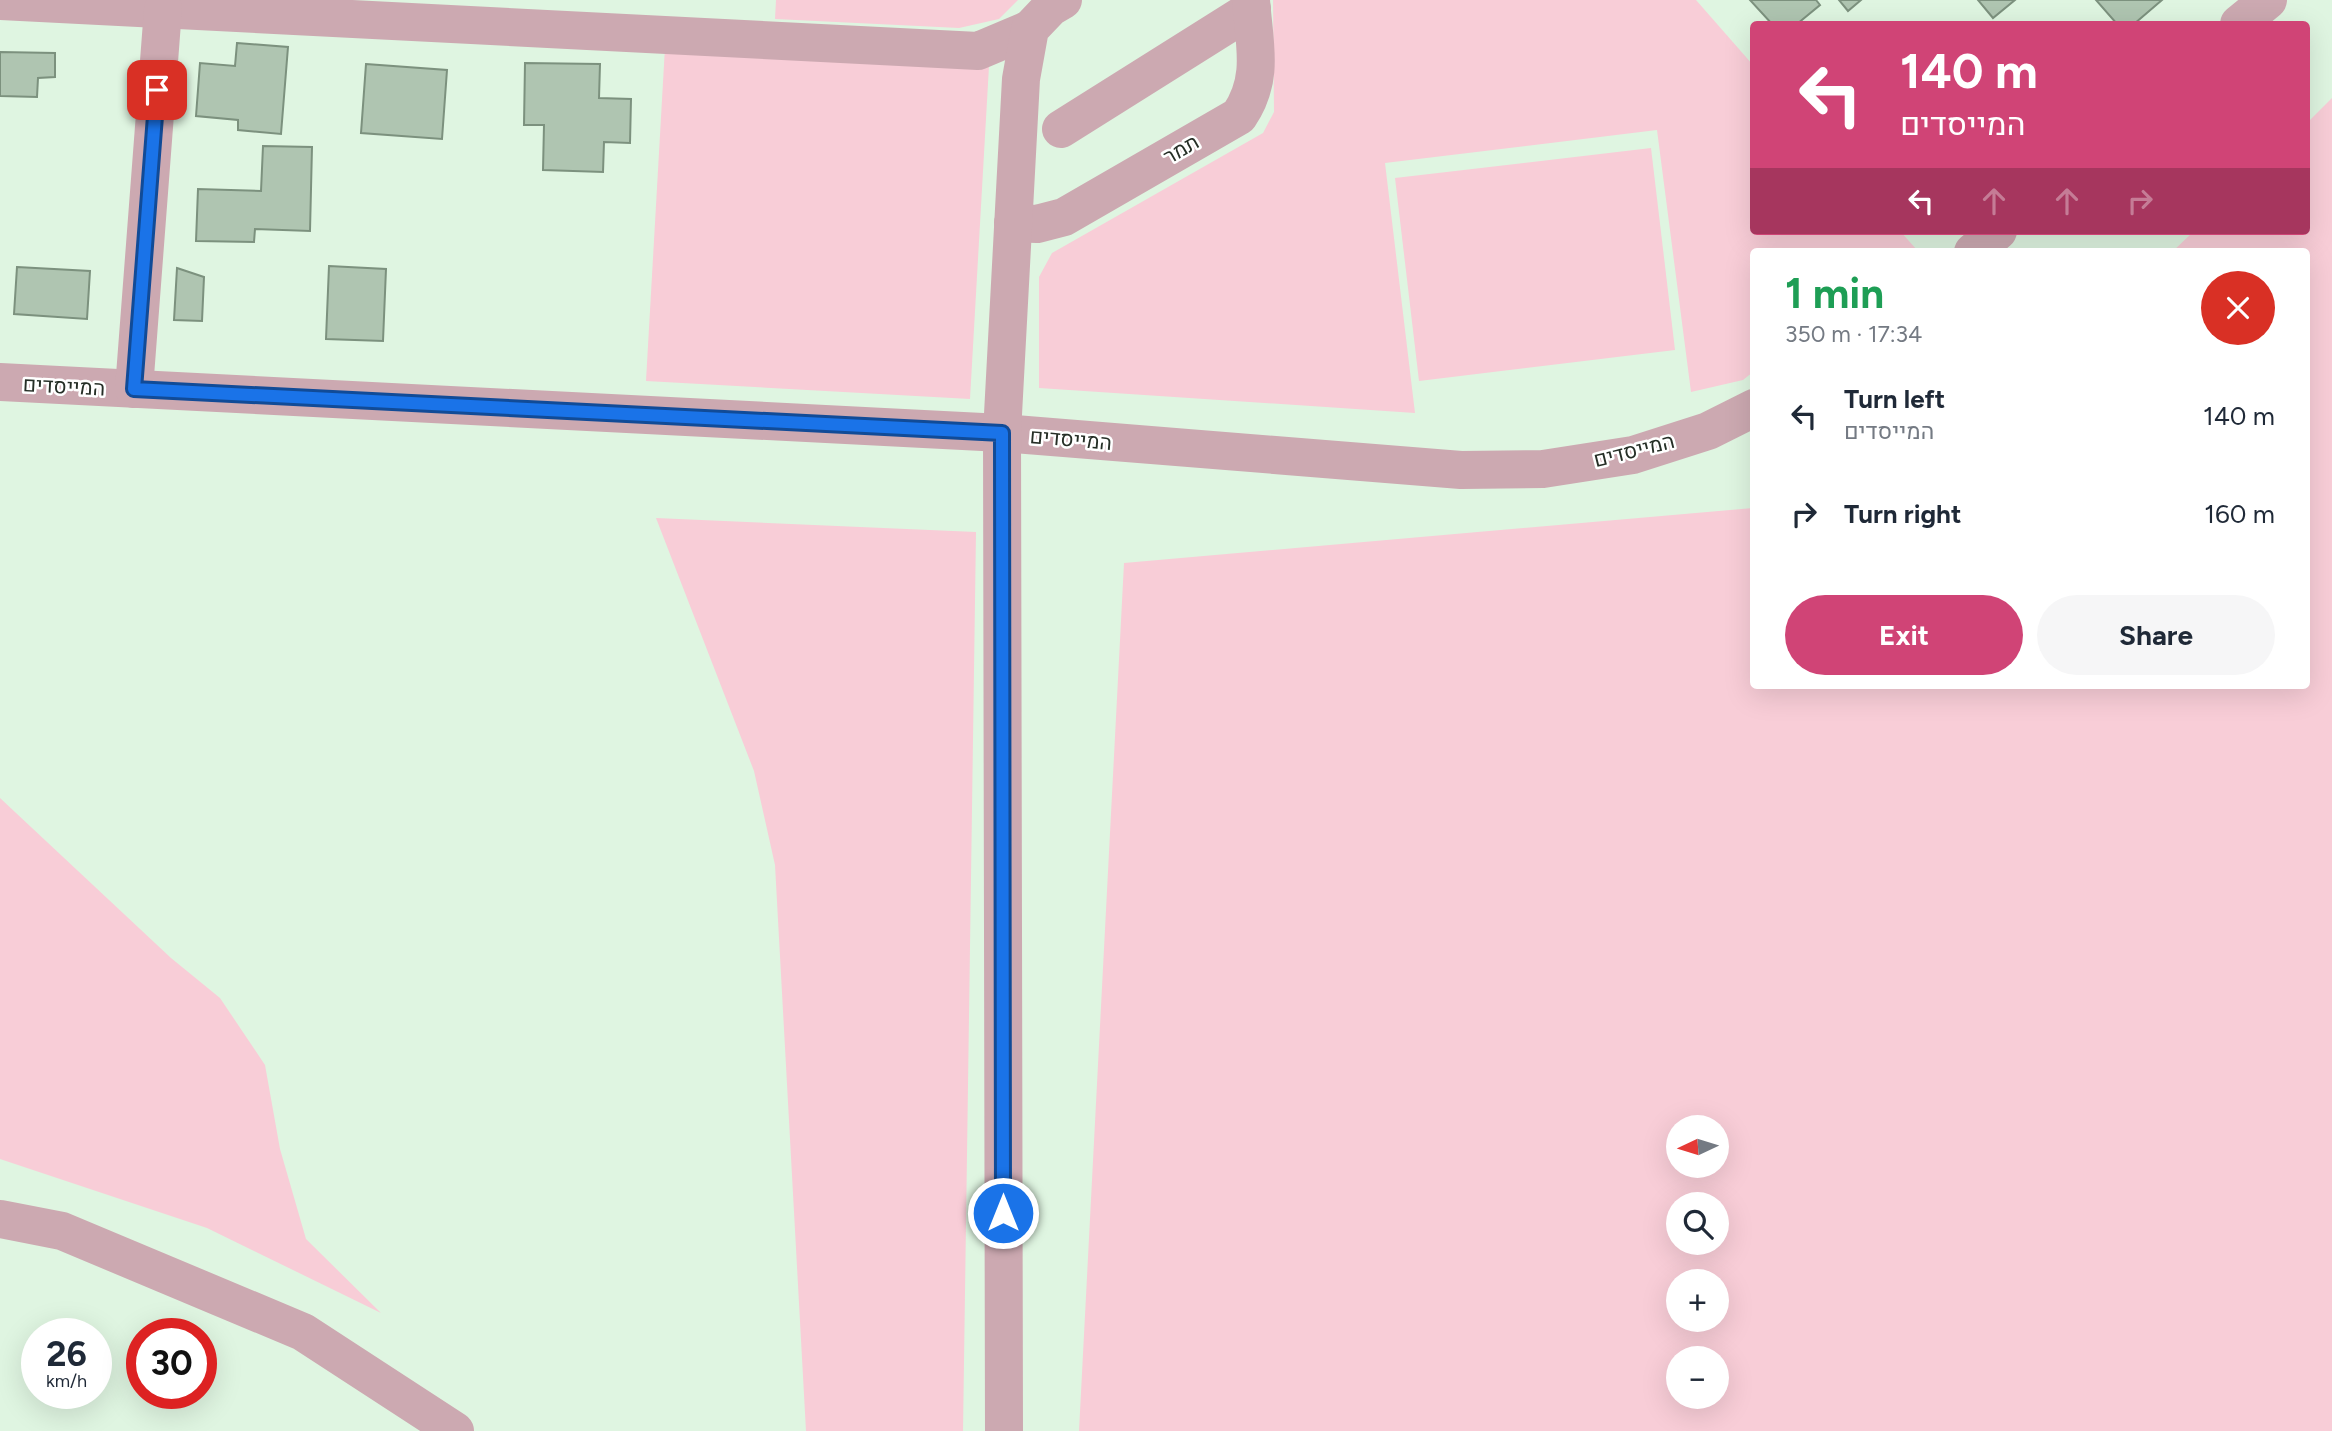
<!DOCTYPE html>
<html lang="en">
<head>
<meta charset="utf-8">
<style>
  body { margin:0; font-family:Figtree,Heebo,sans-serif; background:#f6f6f7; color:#1f2937; height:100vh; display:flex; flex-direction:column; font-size:26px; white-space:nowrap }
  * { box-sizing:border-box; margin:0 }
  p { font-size:23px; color:#747a83 }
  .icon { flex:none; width:38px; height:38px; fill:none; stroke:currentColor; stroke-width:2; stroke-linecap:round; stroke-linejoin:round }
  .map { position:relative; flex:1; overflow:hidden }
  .drawer { position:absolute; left:1750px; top:248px; width:560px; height:441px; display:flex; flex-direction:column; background:#fff; border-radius:7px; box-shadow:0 7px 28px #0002 }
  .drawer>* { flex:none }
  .guide { position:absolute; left:1750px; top:21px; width:560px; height:214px; border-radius:7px; box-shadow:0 7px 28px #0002; background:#d04476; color:#fff; overflow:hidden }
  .needle { width:46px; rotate:266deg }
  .tools { position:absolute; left:1666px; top:1115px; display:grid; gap:14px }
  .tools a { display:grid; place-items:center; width:63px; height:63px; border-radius:50%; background:#fff; box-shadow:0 7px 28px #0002; font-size:35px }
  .speed { position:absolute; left:21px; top:1318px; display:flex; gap:14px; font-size:35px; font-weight:700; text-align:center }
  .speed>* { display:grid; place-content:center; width:91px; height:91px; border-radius:50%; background:#fff; box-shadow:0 7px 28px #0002; line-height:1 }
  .speed small { font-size:18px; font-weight:400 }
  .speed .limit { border:10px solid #d22; background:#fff; color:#111 }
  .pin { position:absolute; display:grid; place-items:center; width:60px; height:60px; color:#fff; margin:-30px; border-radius:14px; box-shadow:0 4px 10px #0006 }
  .me { position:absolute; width:77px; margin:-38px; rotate:0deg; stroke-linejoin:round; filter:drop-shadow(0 0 5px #0008) }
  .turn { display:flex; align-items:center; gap:24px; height:147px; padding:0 35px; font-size:32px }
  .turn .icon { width:91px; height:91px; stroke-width:2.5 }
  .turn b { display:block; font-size:49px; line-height:60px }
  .lanes { display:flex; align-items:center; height:66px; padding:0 35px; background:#0003; justify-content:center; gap:35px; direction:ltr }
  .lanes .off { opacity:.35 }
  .round { display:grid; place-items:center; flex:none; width:74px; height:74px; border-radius:37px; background:#f6f6f7 }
  .summary { display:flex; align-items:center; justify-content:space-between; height:119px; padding:0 35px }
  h1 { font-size:42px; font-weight:700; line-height:52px; color:#1e9e55 }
  .cta { display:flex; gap:14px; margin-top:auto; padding:14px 35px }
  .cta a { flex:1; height:80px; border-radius:42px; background:#d04476; color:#fff; font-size:28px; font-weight:700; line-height:80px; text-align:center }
  .cta a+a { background:#f6f6f7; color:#1f2937 }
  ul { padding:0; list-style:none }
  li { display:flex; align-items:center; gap:21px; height:98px; padding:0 35px }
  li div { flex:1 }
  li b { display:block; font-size:26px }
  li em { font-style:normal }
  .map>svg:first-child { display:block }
  .green { fill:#f8cdd7; fill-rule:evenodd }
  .building { fill:#afc5b1; stroke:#7c917e; stroke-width:2 }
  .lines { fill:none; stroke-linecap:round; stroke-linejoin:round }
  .minor { stroke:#cca9b1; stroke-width:38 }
  .route-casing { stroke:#114b97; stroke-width:18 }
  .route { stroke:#1a73e8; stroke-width:12 }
  .labels { text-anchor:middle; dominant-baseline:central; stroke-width:5; stroke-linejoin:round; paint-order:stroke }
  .street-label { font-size:21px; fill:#252e26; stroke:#fff }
</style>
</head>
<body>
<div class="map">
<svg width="2332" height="1431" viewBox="0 0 2332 1431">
  <rect width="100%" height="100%" fill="#dff5e1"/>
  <!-- green -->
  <g class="green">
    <polygon points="776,0 1018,0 999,19 959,28 775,19"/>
    <polygon points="1273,0 1696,0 1753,65 1754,231 1900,231 1917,250 1915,252 1754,252 1753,372 1743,380 1691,392 1657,130 1385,163 1415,413 1039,388 1039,277 1052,253 1263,133 1274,112"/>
    <polygon points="665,47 989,66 970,399 646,381"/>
    <path d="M2332,98V1431H1079L1124,563L1753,508L1754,686H2306V252H2172L2194,231H2306L2307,123ZM1717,1127V1166H1678V1127ZM1717,1204V1242H1678V1204ZM1717,1281V1320H1678V1281ZM1678,1358H1717V1396H1678Z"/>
    <polygon points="1651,148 1675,350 1419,381 1395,178"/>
    <polygon points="656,518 976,532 963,1431 806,1431 775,865 754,771"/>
    <polygon points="0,798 171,958 220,998 265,1065 280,1149 306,1239 381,1313 207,1228 0,1159"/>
  </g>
  <!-- building -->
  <g class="building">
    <polygon points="1750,0 1816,0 1820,5 1797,24 1772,24"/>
    <polygon points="1839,0 1861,0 1848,11"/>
    <polygon points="1978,0 2015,0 1993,18"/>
    <polygon points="2096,0 2162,0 2134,24 2117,24"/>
    <polygon points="237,43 288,47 281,134 238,130 238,120 196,116 200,63 235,66"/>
    <polygon points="0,52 55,53 55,77 38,78 37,97 0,96"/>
    <polygon points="525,63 600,64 599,98 631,99 630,143 604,142 603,172 543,170 544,125 524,125"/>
    <polygon points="366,64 447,70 442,139 361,133"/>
    <polygon points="263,146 312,147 310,231 255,229 254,242 196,241 198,189 261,191"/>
    <polygon points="329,266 386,269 383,341 326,339"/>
    <polygon points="17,267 90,271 87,319 14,314"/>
    <polygon points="177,268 204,277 202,321 174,320"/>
  </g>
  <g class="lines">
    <!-- minor -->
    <g class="minor">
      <polyline points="0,1 978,51 1030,29"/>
      <polyline points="2239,24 2268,0"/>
      <polyline points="1061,129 1252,9"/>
      <path d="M1013,223L1037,224L1064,217L1239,116C1265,78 1254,43 1251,0"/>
      <polyline points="1973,252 1998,231"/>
      <polyline points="0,382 1002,433 1461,470 1543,469 1633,455 1708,431 1754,408"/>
      <polyline points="134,389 163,9"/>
      <polyline points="0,1219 62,1231 303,1332 455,1431"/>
      <polyline points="1004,1431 1002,433 1021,79 1030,29 1051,7 1063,0"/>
    </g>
  </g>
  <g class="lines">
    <!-- route casing -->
    <g class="route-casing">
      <polyline id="route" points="157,90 134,389 1002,433 1003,1213"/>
    </g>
    <!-- route -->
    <use href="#route" class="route"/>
  </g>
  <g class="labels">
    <!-- street labels -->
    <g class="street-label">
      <text transform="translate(1181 149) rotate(-30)">תמר</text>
      <text transform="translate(64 386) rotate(3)">המייסדים</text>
      <text transform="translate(1071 439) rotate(5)">המייסדים</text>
      <text transform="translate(1634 450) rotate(-14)">המייסדים</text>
    </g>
  </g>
</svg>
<div class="tools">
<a><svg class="needle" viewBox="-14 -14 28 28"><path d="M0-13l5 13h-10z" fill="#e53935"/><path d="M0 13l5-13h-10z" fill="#747a83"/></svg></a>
<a><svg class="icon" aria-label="search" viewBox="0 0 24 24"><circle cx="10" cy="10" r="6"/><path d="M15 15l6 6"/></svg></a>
<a>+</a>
<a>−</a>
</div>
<div class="speed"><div>26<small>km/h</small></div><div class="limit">30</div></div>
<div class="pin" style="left:157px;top:90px;background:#d93025"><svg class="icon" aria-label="arrive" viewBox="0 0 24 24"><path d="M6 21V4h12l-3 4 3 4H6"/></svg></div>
<svg class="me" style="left:1003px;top:1213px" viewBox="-20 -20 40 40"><circle r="17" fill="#1a73e8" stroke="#fff" stroke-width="3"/><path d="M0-11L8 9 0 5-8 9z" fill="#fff"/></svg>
<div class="guide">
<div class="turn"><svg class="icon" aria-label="left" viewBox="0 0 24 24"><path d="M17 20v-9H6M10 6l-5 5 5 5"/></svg><div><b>140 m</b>המייסדים</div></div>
<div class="lanes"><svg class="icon" aria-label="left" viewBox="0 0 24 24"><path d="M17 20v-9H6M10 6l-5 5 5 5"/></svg><svg class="icon off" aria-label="ahead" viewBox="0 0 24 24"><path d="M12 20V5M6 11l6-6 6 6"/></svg><svg class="icon off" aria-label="ahead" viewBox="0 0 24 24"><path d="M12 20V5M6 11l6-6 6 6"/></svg><svg class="icon off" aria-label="right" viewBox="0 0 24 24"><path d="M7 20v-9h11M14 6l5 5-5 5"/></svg></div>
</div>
<section class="drawer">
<div class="summary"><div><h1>1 min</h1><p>350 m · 17:34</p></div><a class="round" style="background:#d93025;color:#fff"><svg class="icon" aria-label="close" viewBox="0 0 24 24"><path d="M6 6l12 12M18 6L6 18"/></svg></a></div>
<ul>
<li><svg class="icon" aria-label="left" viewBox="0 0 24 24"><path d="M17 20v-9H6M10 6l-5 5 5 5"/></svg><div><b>Turn left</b><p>המייסדים</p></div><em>140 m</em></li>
<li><svg class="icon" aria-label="right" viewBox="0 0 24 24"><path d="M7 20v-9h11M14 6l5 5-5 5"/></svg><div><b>Turn right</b></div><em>160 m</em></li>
</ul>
<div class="cta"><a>Exit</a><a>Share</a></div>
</section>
</div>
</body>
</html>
